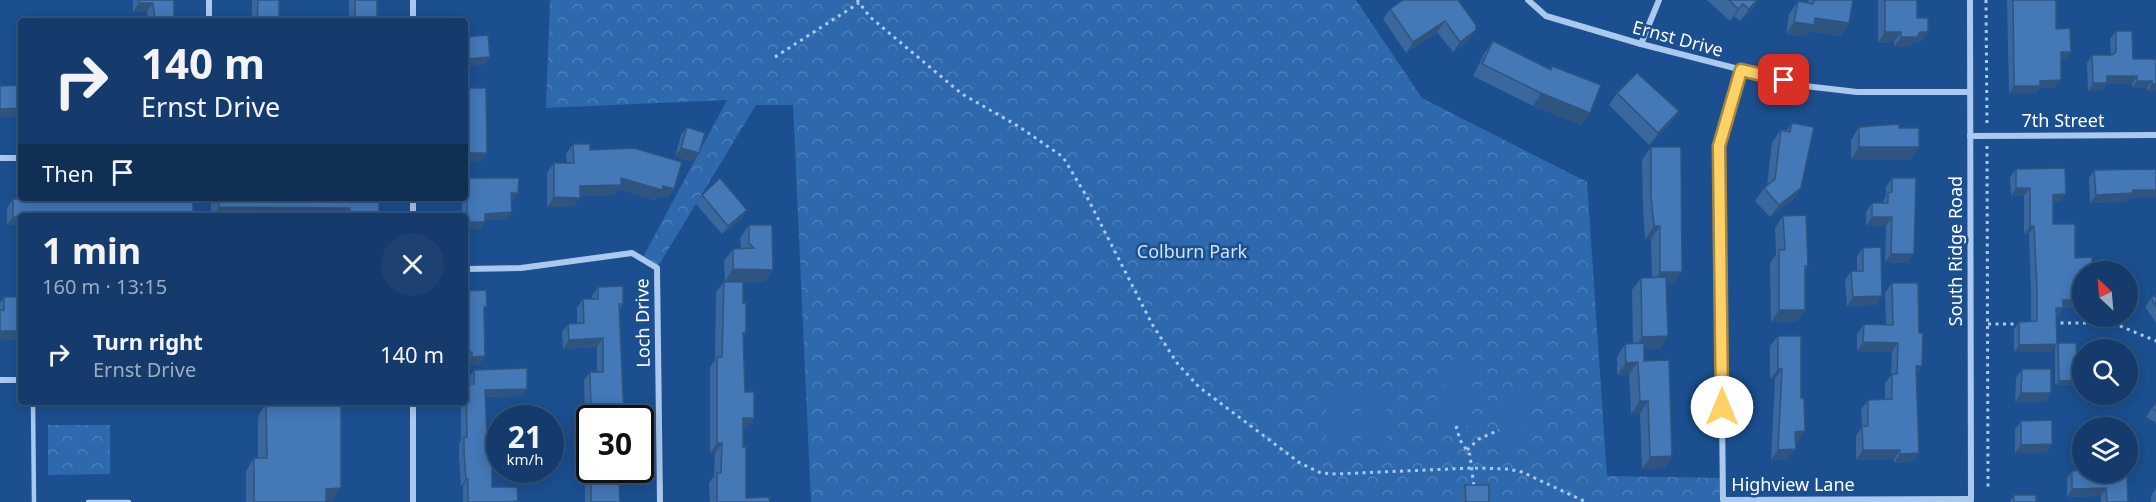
<!DOCTYPE html>
<html lang="en">
<head>
<meta charset="utf-8">
<style>
  body { margin:0; font-family:"Noto Sans",sans-serif; background:#1d4271; color:#f1f3f6; height:100vh; display:flex; flex-direction:column; font-size:22px; white-space:nowrap }
  * { box-sizing:border-box; margin:0 }
  p { font-size:20px; color:#9dadc1 }
  .icon { flex:none; width:33px; height:33px; fill:none; stroke:currentColor; stroke-width:2; stroke-linecap:round; stroke-linejoin:round }
  .map { position:relative; flex:1; overflow:hidden }
  .details { position:absolute; left:18px; top:213px; width:450px; height:192px; display:flex; flex-direction:column; background:#143b6b; border-radius:6px; box-shadow:0 3px 15px #0003,0 0 0 2px #33557e }
  .details>* { flex:none }
  .guide { position:absolute; left:18px; top:18px; width:450px; height:183px; border-radius:6px; box-shadow:0 3px 15px #0003,0 0 0 2px #33557e; background:#143b6b; color:#f1f3f6; overflow:hidden }
  .needle { width:39px; rotate:334deg }
  .buttons { position:absolute; left:2072px; top:261px; display:grid; gap:12px }
  .buttons a { display:grid; place-items:center; width:66px; height:66px; border-radius:50%; background:#143b6b; box-shadow:0 3px 15px #0003,0 0 0 2px #33557e; font-size:30px }
  .speed { position:absolute; left:486px; top:405px; display:flex; gap:12px; font-size:30px; font-weight:700; text-align:center }
  .speed>* { display:grid; place-content:center; width:78px; height:78px; border-radius:50%; background:#143b6b; box-shadow:0 3px 15px #0003,0 0 0 2px #33557e; line-height:1 }
  .speed small { font-size:15px; font-weight:400 }
  .speed .limit { border:3px solid #111; border-radius:9px; background:#fff; color:#111 }
  .pin { position:absolute; display:grid; place-items:center; width:51px; height:51px; color:#fff; margin:-26px; border-radius:12px; box-shadow:0 3px 9px #0006 }
  .me { position:absolute; width:66px; margin:-33px; rotate:0deg; stroke-linejoin:round; filter:drop-shadow(0 0 4px #0008) }
  .turn { display:flex; align-items:center; gap:21px; height:126px; padding:0 24px; font-size:27px }
  .turn .icon { width:78px; height:78px; stroke-width:2.5 }
  .turn b { display:block; font-size:42px; line-height:51px }
  .then { display:flex; align-items:center; height:57px; padding:0 24px; background:#0003; gap:12px; font-size:22px }
  .round { display:grid; place-items:center; flex:none; width:63px; height:63px; border-radius:32px; background:#1d4271 }
  .head { display:flex; align-items:center; justify-content:space-between; height:102px; padding:0 24px }
  h1 { font-size:36px; font-weight:700; line-height:45px }
  ul { padding:0; list-style:none }
  li { display:flex; align-items:center; gap:18px; height:78px; padding:0 24px }
  li div { flex:1 }
  li b { display:block; font-size:22px }
  li em { font-style:normal }
  .map>svg:first-child { display:block }
  .park { fill:url(#park-crowns) }
  .pitch { fill:#2e69ad }
  .lines { fill:none; stroke-linecap:round; stroke-linejoin:round }
  .path { stroke:#a9c9ee; stroke-width:3; stroke-dasharray:3 4.5; stroke-linecap:butt }
  .lane { stroke:#a9c9ee; stroke-width:4.5 }
  .street { stroke:#a9c9ee; stroke-width:6 }
  .wall { fill:#3a679d }
  .shaded-wall { fill:#305480 }
  .building { fill:#4478b7; stroke:#305480; stroke-width:1.5 }
  .route-casing { stroke:#a68842; stroke-width:15 }
  .route { stroke:#ffd166; stroke-width:10 }
  .labels { text-anchor:middle; dominant-baseline:central; stroke-width:5; stroke-linejoin:round; paint-order:stroke }
  .street-label { font-size:18px; fill:#fff; stroke:#1b4f8f }
  .park-label { font-size:18px; fill:#cfe3fa; stroke:#1b4f8f }
</style>
</head>
<body>
<div class="map">
<svg width="2156" height="502" viewBox="0 0 2156 502">
  <defs>
    <pattern id="park-crowns" width="20" height="18" patternUnits="userSpaceOnUse" patternTransform="scale(1.5)"><rect width="20" height="18" fill="#2e69ad"/><path d="M2 6a3 3 0 1 1 6 0M12 15a3 3 0 1 1 6 0" fill="none" stroke="#4d80b9"/></pattern>
  </defs>
  <rect width="100%" height="100%" fill="#1b4f8f"/>
  <!-- park -->
  <g class="park">
    <polygon points="550,0 1356,0 1422,98 1587,182 1607,476 1723,478 1723,499 1838,502 811,502 793,105 756,105 657,268 642,259 727,100 546,108"/>
    <polygon points="48,425 110,425 110,474 48,475"/>
  </g>
  <!-- pitch -->
  <g class="pitch">
    <polygon points="1444,365 1470,366 1468,426 1442,426"/>
    <rect x="1326" y="386" width="25" height="57"/>
    <polygon points="1361,386 1387,386 1387,442 1361,443"/>
    <polygon points="1499,387 1528,387 1527,447 1498,447"/>
  </g>
  <g class="lines">
    <!-- path -->
    <g class="path">
      <polyline points="857,0 870,17 962,94 1018,126 1063,157 1087,197 1152,324 1177,363 1199,387 1300,463 1321,473 1336,474 1472,468 1508,469 1522,472 1586,502"/>
      <polyline points="1986,0 1987,125"/>
      <polyline points="775,57 859,3"/>
      <polyline points="1987,146 1988,487"/>
      <polyline points="2053,323 2113,323 2156,341"/>
      <polyline points="1988,324 2020,324"/>
      <polyline points="1456,426 1460,440 1470,455 1474,487"/>
      <polyline points="1467,450 1479,439 1499,430"/>
    </g>
    <!-- lane -->
    <g class="lane">
      <polyline points="33,402 34,502"/>
      <polyline points="88,502 129,502"/>
    </g>
    <!-- street -->
    <g class="street">
      <polyline points="209,0 209,21"/>
      <polyline points="413,0 413,21"/>
      <polyline points="1528,0 1546,16 1641,44 1805,86 1857,92 1970,92"/>
      <polyline points="1970,0 1971,500"/>
      <polyline points="1641,44 1659,0"/>
      <polyline points="1741,70 1719,145 1723,500 1971,499"/>
      <polyline points="1970,136 2156,135"/>
      <polyline points="0,158 21,158"/>
      <polyline points="413,216 413,198"/>
      <polyline points="465,269 521,268 632,253 657,268 660,502"/>
      <polyline points="0,380 21,380"/>
      <polyline points="413,402 413,502"/>
    </g>
  </g>
  <!-- wall -->
  <g class="wall">
    <polygon points="133,0 174,0 174,21 148,21 147,11 133,12"/>
    <rect x="252" y="0" width="27" height="21"/>
    <rect x="349" y="0" width="28" height="21"/>
    <polygon points="1458,0 1469,41 1453,52 1437,32 1406,53 1383,19 1390,9"/>
    <polygon points="1707,0 1758,0 1753,8 1740,21 1734,16 1730,21"/>
    <polygon points="1808,0 1853,0 1849,23 1840,36 1810,31 1805,37 1786,34 1789,14 1798,1 1807,3"/>
    <polygon points="1878,0 1917,0 1917,18 1921,42 1913,42 1910,47 1894,47 1894,42 1878,43"/>
    <polygon points="2007,0 2056,0 2056,29 2066,60 2061,60 2055,88 2039,88 2035,93 2009,93"/>
    <polygon points="2116,31 2133,59 2156,59 2156,37 2156,91 2147,91 2147,88 2132,88 2132,84 2106,84 2102,90 2088,91 2087,63 2092,55 2111,55 2110,39"/>
    <polygon points="1493,41 1550,69 1552,66 1590,113 1581,125 1533,106 1473,76 1484,54"/>
    <polygon points="466,88 487,153 481,161 465,162 465,90"/>
    <polygon points="1617,93 1679,111 1670,124 1649,145 1609,105"/>
    <polygon points="1792,123 1801,188 1792,200 1770,217 1755,201 1764,188 1767,186 1772,142 1781,130 1786,131"/>
    <polygon points="687,127 693,162 675,156 681,135"/>
    <polygon points="1859,127 1899,128 1910,160 1851,159 1851,140"/>
    <polygon points="573,144 590,150 674,189 667,198 658,196 655,200 618,189 614,195 580,196 573,207 547,207 547,173 554,163 567,163 566,154"/>
    <polygon points="1651,147 1674,284 1666,284 1668,336 1659,349 1644,349 1644,361 1672,456 1664,468 1642,469 1640,414 1631,414 1629,374 1617,375 1617,357 1625,344 1633,344 1632,290 1641,278 1652,278 1651,239 1645,239 1643,208 1642,160"/>
    <polygon points="2016,169 2066,194 2060,202 2053,202 2053,224 2075,258 2082,272 2082,307 2063,308 2058,316 2057,316 2051,352 2014,352 2014,329 2019,322 2031,321 2031,295 2029,234 2024,234 2024,196 2011,196 2010,177"/>
    <polygon points="2094,170 2129,198 2127,202 2090,203 2089,178"/>
    <polygon points="467,178 514,200 511,200 507,219 485,220 481,229 465,229 465,216 462,216 462,198 465,198 465,181"/>
    <polygon points="1892,178 1908,263 1885,262 1886,226 1866,226 1866,212 1872,203 1882,203 1886,196 1886,187"/>
    <polygon points="702,195 747,210 741,219 722,234 696,204"/>
    <rect x="211" y="198" width="168" height="18"/>
    <polygon points="13,199 193,216 21,216 21,225 7,225 7,208"/>
    <polygon points="1783,216 1808,266 1805,270 1797,322 1771,322 1770,263 1776,255 1775,228"/>
    <polygon points="749,225 773,270 764,282 725,281 724,261 733,249 741,248 740,238"/>
    <polygon points="1863,248 1882,296 1876,305 1847,306 1845,280 1851,271 1857,271 1857,256"/>
    <polygon points="724,282 743,303 746,332 743,337 745,392 754,418 747,428 743,428 746,498 770,502 710,502 709,483 714,476 715,453 710,453 710,367 715,360 716,292"/>
    <polygon points="1892,283 1919,333 1922,366 1916,374 1919,453 1912,462 1894,463 1894,459 1856,460 1856,436 1862,427 1861,409 1868,400 1885,400 1885,383 1891,375 1892,352 1857,351 1857,334 1864,324 1886,325 1885,293"/>
    <polygon points="598,287 623,304 620,309 624,418 593,418 593,416 585,416 584,380 590,372 597,372 597,347 563,349 562,332 568,324 577,323 577,308 583,299 592,299 592,296"/>
    <polygon points="466,291 484,311 485,356 479,365 466,365 466,360 465,360 465,293"/>
    <polygon points="2156,295 2156,323 2145,307 2151,298"/>
    <polygon points="4,297 19,340 0,339 0,303"/>
    <polygon points="1778,336 1801,398 1805,431 1798,442 1796,442 1788,459 1771,460 1775,379 1770,379 1770,346"/>
    <polygon points="2058,343 2076,385 2055,385 2055,347"/>
    <polygon points="2022,369 2051,393 2045,402 2015,402 2016,378"/>
    <polygon points="474,370 522,396 485,397 487,437 492,466 492,487 518,501 517,502 463,502 463,486 461,486 459,459 459,444 461,440 461,402 465,402 465,385 466,384 469,384 469,377"/>
    <polygon points="2156,402 2156,423 2146,417"/>
    <polygon points="266,403 333,501 326,501 326,502 246,502 246,471 254,458 258,458 258,416"/>
    <polygon points="2021,421 2052,444 2046,453 2015,453 2015,429"/>
    <polygon points="589,468 590,468 590,470 623,470 623,482 619,487 620,502 585,502 585,486 589,479"/>
    <polygon points="2072,471 2087,476 2128,502 2101,502 2101,496 2067,497 2067,478"/>
    <polygon points="1465,485 1489,502 1460,502 1459,494"/>
    <polygon points="2156,488 2156,502 2151,502 2151,496"/>
    <polygon points="2014,495 2036,502 2010,502"/>
  </g>
  <!-- shaded-wall -->
  <g class="shaded-wall">
    <polygon points="1757,0 1758,0 1753,8 1740,21 1749,9"/>
    <polygon points="139,3 153,3 147,11 133,12"/>
    <polygon points="1743,4 1734,16 1730,21 1738,9"/>
    <polygon points="1815,18 1849,23 1840,36 1810,31 1805,37 1786,34 1794,22"/>
    <polygon points="1445,21 1437,32 1406,53 1413,42"/>
    <polygon points="1476,30 1469,41 1453,52 1460,42"/>
    <polygon points="1885,32 1901,32 1894,42 1878,43"/>
    <polygon points="1920,32 1928,32 1921,42 1913,42 1910,47 1894,47 1901,37"/>
    <polygon points="2061,52 2071,52 2066,60 2055,60"/>
    <polygon points="490,57 484,65 465,67 466,59"/>
    <polygon points="2107,76 2137,76 2132,84 2106,84 2102,90 2088,91 2093,83"/>
    <polygon points="2061,80 2055,88 2039,88 2035,93 2009,93 2014,86 2040,81"/>
    <polygon points="2137,81 2152,81 2147,88 2132,88"/>
    <polygon points="2152,84 2156,84 2156,91 2147,91"/>
    <polygon points="1541,93 1590,113 1581,125 1533,106"/>
    <polygon points="21,108 16,117 0,117 0,109"/>
    <polygon points="1679,111 1670,124 1649,145 1658,133"/>
    <polygon points="1859,147 1919,147 1910,160 1851,159"/>
    <polygon points="681,148 699,153 693,162 675,156"/>
    <polygon points="467,153 487,153 481,161 465,162 465,157"/>
    <polygon points="621,178 663,186 674,189 667,198 658,196 655,200 618,189 614,195 573,196 580,186"/>
    <polygon points="1801,188 1792,200 1770,217 1779,205"/>
    <polygon points="2016,188 2030,188 2024,196 2011,196"/>
    <polygon points="2133,190 2156,190 2156,198 2129,198 2127,202 2090,203 2096,195"/>
    <polygon points="511,193 518,193 514,200 506,200"/>
    <polygon points="2066,194 2060,202 2047,202 2053,195"/>
    <polygon points="554,197 580,198 573,207 547,207"/>
    <polygon points="219,207 350,208 345,216 212,216"/>
    <polygon points="747,210 741,219 722,234 728,226"/>
    <polygon points="512,212 507,219 480,221 485,214"/>
    <polygon points="21,216 21,225 7,225 13,217"/>
    <polygon points="1872,217 1892,217 1886,226 1866,226"/>
    <polygon points="467,222 485,222 481,229 465,229 465,224"/>
    <polygon points="1654,226 1660,226 1651,239 1645,239"/>
    <polygon points="2030,226 2034,226 2029,234 2024,234"/>
    <polygon points="1891,254 1914,254 1908,263 1885,262"/>
    <polygon points="733,269 773,270 764,282 725,281"/>
    <polygon points="1660,272 1682,272 1674,284 1652,285"/>
    <polygon points="1882,296 1876,305 1847,306 1853,297"/>
    <polygon points="2063,300 2082,300 2082,307 2058,308"/>
    <polygon points="2056,308 2063,308 2058,316 2051,316"/>
    <polygon points="1779,310 1805,310 1797,322 1771,322"/>
    <polygon points="0,331 21,331 21,338 19,340 0,339"/>
    <polygon points="1668,336 1659,349 1634,349 1642,337"/>
    <polygon points="603,338 597,347 563,349 569,340"/>
    <polygon points="1863,342 1898,343 1892,352 1857,351"/>
    <polygon points="2057,344 2051,352 2014,352 2019,345"/>
    <polygon points="467,352 472,352 466,360 465,360 465,354"/>
    <polygon points="485,356 479,365 466,365 472,357"/>
    <polygon points="1638,362 1629,374 1617,375 1626,363"/>
    <polygon points="1916,366 1922,366 1915,375"/>
    <polygon points="1778,369 1782,369 1775,379 1770,379"/>
    <polygon points="2079,380 2076,385 2055,385 2059,381"/>
    <polygon points="527,389 522,396 480,397 485,390"/>
    <polygon points="2021,393 2051,393 2045,402 2015,402"/>
    <polygon points="1640,401 1648,401 1640,414 1631,414"/>
    <polygon points="591,407 599,407 593,416 585,416"/>
    <polygon points="743,418 754,418 747,428 736,428"/>
    <polygon points="1805,431 1798,442 1788,442 1795,432"/>
    <polygon points="717,443 722,443 715,453 710,453"/>
    <polygon points="2052,444 2046,453 2015,453 2021,445"/>
    <polygon points="1796,449 1788,459 1771,460 1778,450"/>
    <polygon points="1863,450 1900,450 1894,459 1856,460"/>
    <polygon points="1919,453 1912,462 1894,463 1900,454"/>
    <polygon points="1672,456 1664,468 1642,469 1650,457"/>
    <polygon points="500,458 500,466 487,466 492,459"/>
    <polygon points="466,479 468,479 463,486 461,486"/>
    <polygon points="341,488 333,501 318,501 326,489"/>
    <polygon points="2106,488 2101,496 2067,497 2072,489"/>
  </g>
  <!-- building -->
  <g class="building">
    <polygon points="139,0 174,0 174,21 155,21 153,3 139,3"/>
    <polygon points="258,0 279,0 279,21 257,21"/>
    <rect x="355" y="0" width="22" height="21"/>
    <polygon points="1403,0 1458,0 1476,25 1476,30 1460,42 1445,21 1413,42 1390,9"/>
    <polygon points="1729,0 1757,0 1749,9 1743,4 1738,9"/>
    <polygon points="1814,0 1853,0 1849,23 1815,18 1814,25 1794,22 1798,1 1813,4"/>
    <polygon points="1885,0 1917,0 1917,18 1928,18 1928,32 1920,32 1917,37 1901,37 1901,32 1885,32"/>
    <polygon points="2013,0 2056,0 2056,29 2070,28 2071,52 2061,52 2061,80 2040,81 2040,86 2014,86"/>
    <polygon points="2116,31 2132,31 2133,59 2156,59 2156,84 2152,84 2152,81 2137,81 2137,76 2107,76 2107,83 2093,83 2092,55 2112,55 2116,52"/>
    <polygon points="488,35 490,57 466,59 465,37"/>
    <polygon points="1493,41 1551,70 1552,66 1601,85 1590,113 1541,93 1482,64"/>
    <polygon points="1637,73 1679,111 1658,133 1617,93"/>
    <polygon points="21,85 21,108 0,109 0,86"/>
    <polygon points="466,88 486,88 487,153 467,153"/>
    <polygon points="1792,123 1814,127 1801,188 1779,205 1764,188 1775,179 1781,130 1790,132"/>
    <polygon points="1899,124 1899,128 1919,128 1919,147 1859,147 1859,127"/>
    <polygon points="687,127 705,133 699,153 681,148"/>
    <polygon points="573,144 590,144 590,150 634,148 682,162 674,189 663,186 662,190 621,178 621,185 580,186 580,198 554,197 554,163 574,163"/>
    <polygon points="1651,147 1681,147 1682,272 1660,272 1660,226 1654,226 1651,196"/>
    <polygon points="2065,168 2066,194 2053,195 2053,224 2075,224 2075,258 2092,257 2092,272 2082,272 2082,300 2063,300 2063,308 2056,308 2057,344 2019,345 2019,322 2037,321 2037,288 2034,226 2030,226 2030,188 2016,188 2016,169"/>
    <polygon points="2156,169 2156,190 2133,190 2133,193 2096,195 2094,170"/>
    <polygon points="467,178 519,178 518,193 511,193 512,212 485,214 485,222 467,222"/>
    <polygon points="720,178 747,210 728,226 702,195"/>
    <polygon points="1892,178 1916,178 1914,254 1891,254 1892,217 1872,217 1872,203 1888,203 1888,193 1892,192"/>
    <polygon points="43,198 193,198 193,216 129,216 129,215 13,217 13,199"/>
    <polygon points="219,198 379,198 379,216 350,216 350,208 219,207"/>
    <polygon points="1806,215 1808,266 1805,266 1805,310 1779,310 1779,250 1785,250 1783,216"/>
    <polygon points="749,225 772,225 773,270 733,269 733,249 754,248 749,243"/>
    <polygon points="1881,247 1882,296 1853,297 1851,271 1863,271 1863,248"/>
    <polygon points="1666,277 1668,336 1642,337 1641,278"/>
    <polygon points="724,282 743,282 743,303 746,303 746,332 743,333 745,392 754,392 754,418 743,418 743,447 746,447 746,498 769,497 770,502 717,502 717,473 721,473 722,443 717,443 717,357 722,357"/>
    <polygon points="1892,283 1918,283 1919,333 1923,333 1922,366 1916,366 1919,453 1900,454 1900,450 1863,450 1862,426 1868,426 1868,400 1892,399 1892,374 1897,374 1898,343 1863,342 1864,324 1893,325"/>
    <polygon points="623,286 623,304 619,304 624,418 599,418 599,407 591,407 590,372 603,372 603,338 569,340 568,324 584,323 583,299 598,299 598,287"/>
    <polygon points="486,290 487,307 484,307 485,356 472,357 472,352 467,352 466,291"/>
    <polygon points="2156,295 2156,306 2151,298"/>
    <polygon points="4,297 21,297 21,331 0,331 0,310 4,310"/>
    <polygon points="1778,336 1801,336 1801,398 1804,398 1805,431 1795,432 1796,449 1778,450 1782,369 1778,369"/>
    <polygon points="1644,343 1644,361 1669,360 1672,456 1650,457 1648,401 1640,401 1638,362 1626,363 1625,344"/>
    <polygon points="2058,343 2076,343 2079,380 2059,381"/>
    <polygon points="527,368 527,389 485,390 487,437 500,437 500,458 492,459 492,487 517,487 518,501 514,501 514,502 468,502 468,479 466,479 464,452 464,437 467,437 466,384 474,384 474,370"/>
    <polygon points="2022,369 2051,369 2051,393 2021,393"/>
    <polygon points="341,402 341,488 326,489 326,502 254,502 254,458 267,458 266,403"/>
    <polygon points="2156,402 2156,411 2152,409"/>
    <polygon points="2052,420 2052,444 2021,445 2021,421"/>
    <polygon points="595,470 623,470 623,482 619,482 620,502 591,502 591,477 595,477"/>
    <polygon points="2082,470 2082,472 2087,472 2087,476 2127,475 2128,502 2107,502 2106,488 2072,489 2072,471"/>
    <polygon points="1465,485 1489,485 1489,502 1466,502"/>
    <rect x="2014" y="495" width="22" height="7"/>
  </g>
  <g class="lines">
    <!-- route casing -->
    <g class="route-casing">
      <polyline id="route" points="1722,407 1719,146 1741,70 1784,80"/>
    </g>
    <!-- route -->
    <use href="#route" class="route"/>
  </g>
  <g class="labels">
    <!-- street labels -->
    <g class="street-label">
      <text transform="translate(1678 38) rotate(15)">Ernst Drive</text>
      <text x="2063" y="120">7th Street</text>
      <text transform="translate(1955 251) rotate(-90)">South Ridge Road</text>
      <text transform="translate(642 323) rotate(-91)">Loch Drive</text>
      <text x="1793" y="484">Highview Lane</text>
    </g>
    <!-- park labels -->
    <g class="park-label">
      <text x="1192" y="251">Colburn Park</text>
    </g>
  </g>
</svg>
<div class="buttons">
<a><svg class="needle" viewBox="-14 -14 28 28"><path d="M0-13l5 13h-10z" fill="#e53935"/><path d="M0 13l5-13h-10z" fill="#9dadc1"/></svg></a>
<a><svg class="icon" aria-label="search" viewBox="0 0 24 24"><circle cx="10" cy="10" r="6"/><path d="M15 15l6 6"/></svg></a>
<a><svg class="icon" aria-label="layers" viewBox="0 0 24 24"><path d="M12 4l9 5-9 5-9-5zM3 14l9 5 9-5"/></svg></a>
</div>
<div class="speed"><div>21<small>km/h</small></div><div class="limit">30</div></div>
<div class="pin" style="left:1784px;top:80px;background:#d93025"><svg class="icon" aria-label="arrive" viewBox="0 0 24 24"><path d="M6 21V4h12l-3 4 3 4H6"/></svg></div>
<svg class="me" style="left:1722px;top:407px" viewBox="-20 -20 40 40"><circle r="19" fill="#fff"/><path d="M0-13L10 11 0 6-10 11z" fill="#ffd166"/></svg>
<div class="guide">
<div class="turn"><svg class="icon" aria-label="right" viewBox="0 0 24 24"><path d="M7 20v-9h11M14 6l5 5-5 5"/></svg><div><b>140 m</b>Ernst Drive</div></div>
<div class="then">Then<svg class="icon" aria-label="arrive" viewBox="0 0 24 24"><path d="M6 21V4h12l-3 4 3 4H6"/></svg></div>
</div>
<section class="details">
<div class="head"><div><h1>1 min</h1><p>160 m · 13:15</p></div><a class="round"><svg class="icon" aria-label="close" viewBox="0 0 24 24"><path d="M6 6l12 12M18 6L6 18"/></svg></a></div>
<ul>
<li><svg class="icon" aria-label="right" viewBox="0 0 24 24"><path d="M7 20v-9h11M14 6l5 5-5 5"/></svg><div><b>Turn right</b><p>Ernst Drive</p></div><em>140 m</em></li>
</ul>
</section>
</div>
</body>
</html>
